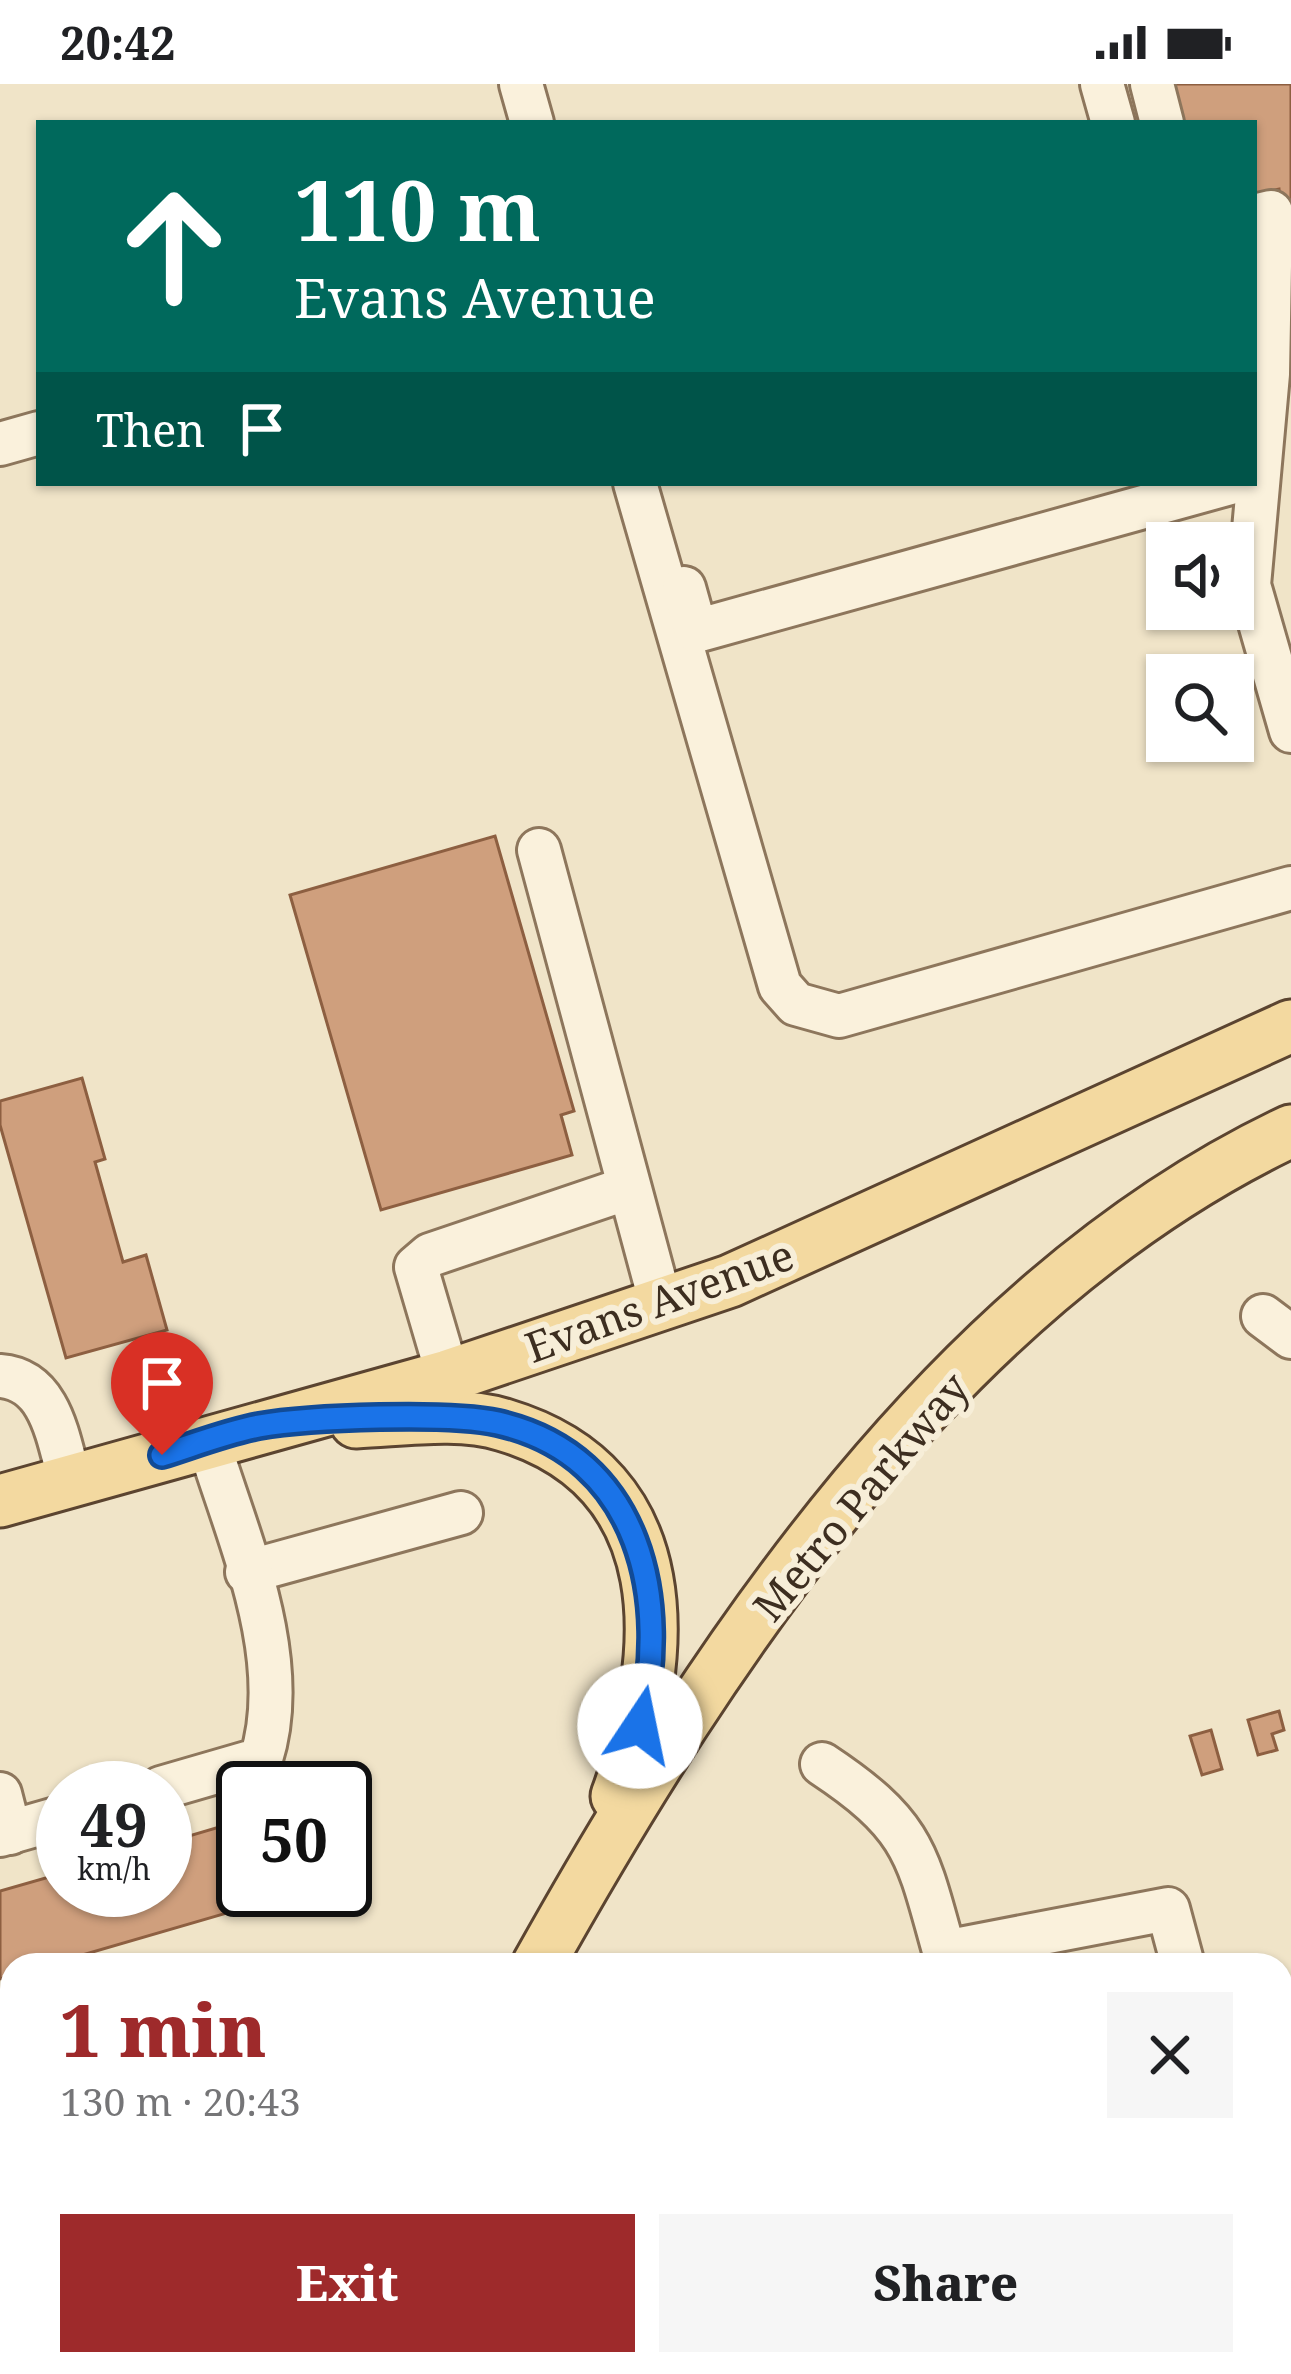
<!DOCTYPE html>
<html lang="en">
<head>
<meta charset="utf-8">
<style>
  body { margin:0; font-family:"Noto Serif",serif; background:#f6f6f6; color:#202124; height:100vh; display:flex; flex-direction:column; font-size:45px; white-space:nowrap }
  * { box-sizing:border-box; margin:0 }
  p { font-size:39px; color:#757577 }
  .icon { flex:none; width:66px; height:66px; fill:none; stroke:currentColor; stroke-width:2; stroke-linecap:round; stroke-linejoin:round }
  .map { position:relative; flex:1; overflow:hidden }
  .details { position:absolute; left:0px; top:1869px; width:1293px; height:423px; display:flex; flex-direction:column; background:#fff; border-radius:36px 36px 0 0; box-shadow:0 3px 9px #0004 }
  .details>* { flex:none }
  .hud { position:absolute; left:36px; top:36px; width:1221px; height:366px; border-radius:0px; box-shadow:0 3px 9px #0004; background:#00695c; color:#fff; overflow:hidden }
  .controls { position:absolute; left:1146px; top:438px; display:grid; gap:24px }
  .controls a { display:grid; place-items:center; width:108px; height:108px; border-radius:0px; background:#fff; box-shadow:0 3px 9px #0004; font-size:60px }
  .speed { position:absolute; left:36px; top:1677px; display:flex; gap:24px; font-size:60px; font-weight:700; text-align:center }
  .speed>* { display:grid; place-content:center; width:156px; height:156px; border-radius:50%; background:#fff; box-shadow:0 3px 9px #0004; line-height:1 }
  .speed small { font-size:30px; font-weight:400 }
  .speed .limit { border:6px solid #111; border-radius:18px; background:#fff; color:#111 }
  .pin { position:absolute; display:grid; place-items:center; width:102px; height:102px; color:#fff; margin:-123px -51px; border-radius:50% 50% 50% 0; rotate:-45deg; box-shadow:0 0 12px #0007 }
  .pin .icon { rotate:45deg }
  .me { position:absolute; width:132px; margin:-66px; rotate:11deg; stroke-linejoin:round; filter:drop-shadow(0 0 9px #0008) }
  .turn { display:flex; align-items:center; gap:42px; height:252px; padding:0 60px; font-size:54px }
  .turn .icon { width:156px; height:156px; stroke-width:2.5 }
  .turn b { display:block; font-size:84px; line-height:102px }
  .then { display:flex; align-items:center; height:114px; padding:0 60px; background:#0003; gap:24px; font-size:45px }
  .round { display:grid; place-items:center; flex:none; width:126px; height:126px; border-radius:0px; background:#f6f6f6 }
  .summary { display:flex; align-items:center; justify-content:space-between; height:204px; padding:0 60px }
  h1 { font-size:72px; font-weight:800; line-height:90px; color:#9e2a2b }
  .action { display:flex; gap:24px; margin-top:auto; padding:24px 60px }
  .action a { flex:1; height:138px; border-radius:0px; background:#9e2a2b; color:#fff; font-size:48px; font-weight:800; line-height:138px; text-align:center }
  .action a+a { background:#f6f6f6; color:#202124 }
  .status { display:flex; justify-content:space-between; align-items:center; height:84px; padding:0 60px; background:#fff; direction:ltr }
  .status svg { height:33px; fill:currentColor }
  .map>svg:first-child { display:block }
  .building { fill:#cf9f7d; stroke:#8d5f41; stroke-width:3 }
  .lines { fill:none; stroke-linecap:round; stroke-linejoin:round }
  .minor-casing { stroke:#8d765c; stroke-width:48 }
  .major-casing { stroke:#5b4430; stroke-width:57 }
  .minor { stroke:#faf1dc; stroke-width:42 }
  .major { stroke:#f3d9a0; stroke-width:51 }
  .route-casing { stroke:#114b97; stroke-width:30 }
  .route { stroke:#1a73e8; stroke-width:21 }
  .labels { text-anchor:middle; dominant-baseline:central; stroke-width:12; stroke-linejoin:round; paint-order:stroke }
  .street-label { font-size:42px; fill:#3d2e20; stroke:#f7eed8 }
</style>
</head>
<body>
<div class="status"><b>20:42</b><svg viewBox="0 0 49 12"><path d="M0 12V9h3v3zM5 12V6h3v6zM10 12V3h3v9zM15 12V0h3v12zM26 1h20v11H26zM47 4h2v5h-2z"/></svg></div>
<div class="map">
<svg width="1291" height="2290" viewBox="0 0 1291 2290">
  <rect width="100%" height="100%" fill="#f0e4c8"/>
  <!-- building -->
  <g class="building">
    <polygon points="1164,0 1291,0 1291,217 1279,105 1254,111 1254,39 1174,39"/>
    <polygon points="495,752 574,1027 561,1031 572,1071 381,1126 290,811"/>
    <polygon points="82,994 105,1075 95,1078 123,1178 146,1171 167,1246 66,1274 0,1041 0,1017"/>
    <polygon points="1279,1627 1284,1646 1272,1650 1277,1666 1258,1671 1248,1636"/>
    <polygon points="1211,1646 1222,1685 1202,1691 1190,1652"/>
    <polygon points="243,1736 243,1806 306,1806 48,1881 12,1881 12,1891 0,1895 0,1807 63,1789 63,1806 165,1806 165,1759"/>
    <polygon points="12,1998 12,2112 0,2070 0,2001"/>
  </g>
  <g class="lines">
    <!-- minor casing -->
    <g class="minor-casing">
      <g id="minor">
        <polyline points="521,0 532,39"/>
        <polyline points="1102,0 1113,39"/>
        <polyline points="1152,0 1162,39"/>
        <polyline points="1254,132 1271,128 1268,290 1249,501 1291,647"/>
        <polyline points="0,360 39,349"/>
        <polyline points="635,399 780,902 796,920 839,932 1291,804"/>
        <polyline points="684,504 696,547 1230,399"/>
        <polyline points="539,766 661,1220"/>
        <polyline points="1263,1232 1291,1253"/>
        <path d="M0,1292C52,1296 58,1356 70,1397"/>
        <polyline points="448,1292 416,1183 430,1171 628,1104"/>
        <polyline points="247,1488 461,1429"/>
        <path d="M822,1680C920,1745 917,1773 948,1881"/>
        <path d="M161,1704L261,1675C293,1575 238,1454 208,1357"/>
        <polyline points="0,1710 10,1749"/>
        <polyline points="0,1751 63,1733"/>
        <polyline points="944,1868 1168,1825 1183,1881"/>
        <polyline points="1281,2233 1291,2270"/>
        <polyline points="1062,2280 1065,2290"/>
        <polyline points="1169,2280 1171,2290"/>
      </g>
    </g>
    <!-- major casing -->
    <g class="major-casing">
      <g id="major">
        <path d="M356,1338C404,1336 458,1327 504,1341C681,1394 670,1572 617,1712"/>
        <polyline points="0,1417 448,1292 730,1197 1291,942"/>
        <path d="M538,1881C716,1563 952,1207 1291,1047"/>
        <polyline points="1281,2185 1291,2182"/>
        <polyline points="350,2280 363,2290"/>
        <polyline points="291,2290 295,2280"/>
        <polyline points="947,2290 975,2280"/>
      </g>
    </g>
    <!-- minor -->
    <use href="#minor" class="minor"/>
    <!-- major -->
    <use href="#major" class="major"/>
  </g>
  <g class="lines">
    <!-- route casing -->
    <g class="route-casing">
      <path id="route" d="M162,1371C194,1361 227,1348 259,1342C310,1333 449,1328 498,1339C642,1372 671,1518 640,1642"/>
    </g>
    <!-- route -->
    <use href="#route" class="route"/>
  </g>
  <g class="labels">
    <!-- street labels -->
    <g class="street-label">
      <text transform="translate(659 1216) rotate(-20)">Evans Avenue</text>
      <text transform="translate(860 1412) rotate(-50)">Metro Parkway</text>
    </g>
  </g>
</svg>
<div class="controls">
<a><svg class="icon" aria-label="sound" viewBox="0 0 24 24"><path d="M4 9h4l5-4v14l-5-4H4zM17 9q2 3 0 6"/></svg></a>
<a><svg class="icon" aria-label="search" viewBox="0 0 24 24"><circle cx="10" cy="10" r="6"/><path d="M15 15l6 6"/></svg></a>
</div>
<div class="speed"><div>49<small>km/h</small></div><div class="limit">50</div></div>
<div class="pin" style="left:162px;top:1371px;background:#d93025"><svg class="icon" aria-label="arrive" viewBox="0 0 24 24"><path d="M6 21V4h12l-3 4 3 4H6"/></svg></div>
<svg class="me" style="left:640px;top:1642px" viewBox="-20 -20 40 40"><circle r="19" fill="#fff"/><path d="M0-13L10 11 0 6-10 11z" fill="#1a73e8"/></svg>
<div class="hud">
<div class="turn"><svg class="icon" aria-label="ahead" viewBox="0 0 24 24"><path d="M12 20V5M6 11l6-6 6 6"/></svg><div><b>110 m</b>Evans Avenue</div></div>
<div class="then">Then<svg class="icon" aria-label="arrive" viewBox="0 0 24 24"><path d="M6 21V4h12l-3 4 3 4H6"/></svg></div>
</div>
<section class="details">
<div class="summary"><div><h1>1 min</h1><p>130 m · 20:43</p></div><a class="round"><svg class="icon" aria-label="close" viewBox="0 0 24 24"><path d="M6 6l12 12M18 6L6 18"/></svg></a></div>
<div class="action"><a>Exit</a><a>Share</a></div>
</section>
</div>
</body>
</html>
